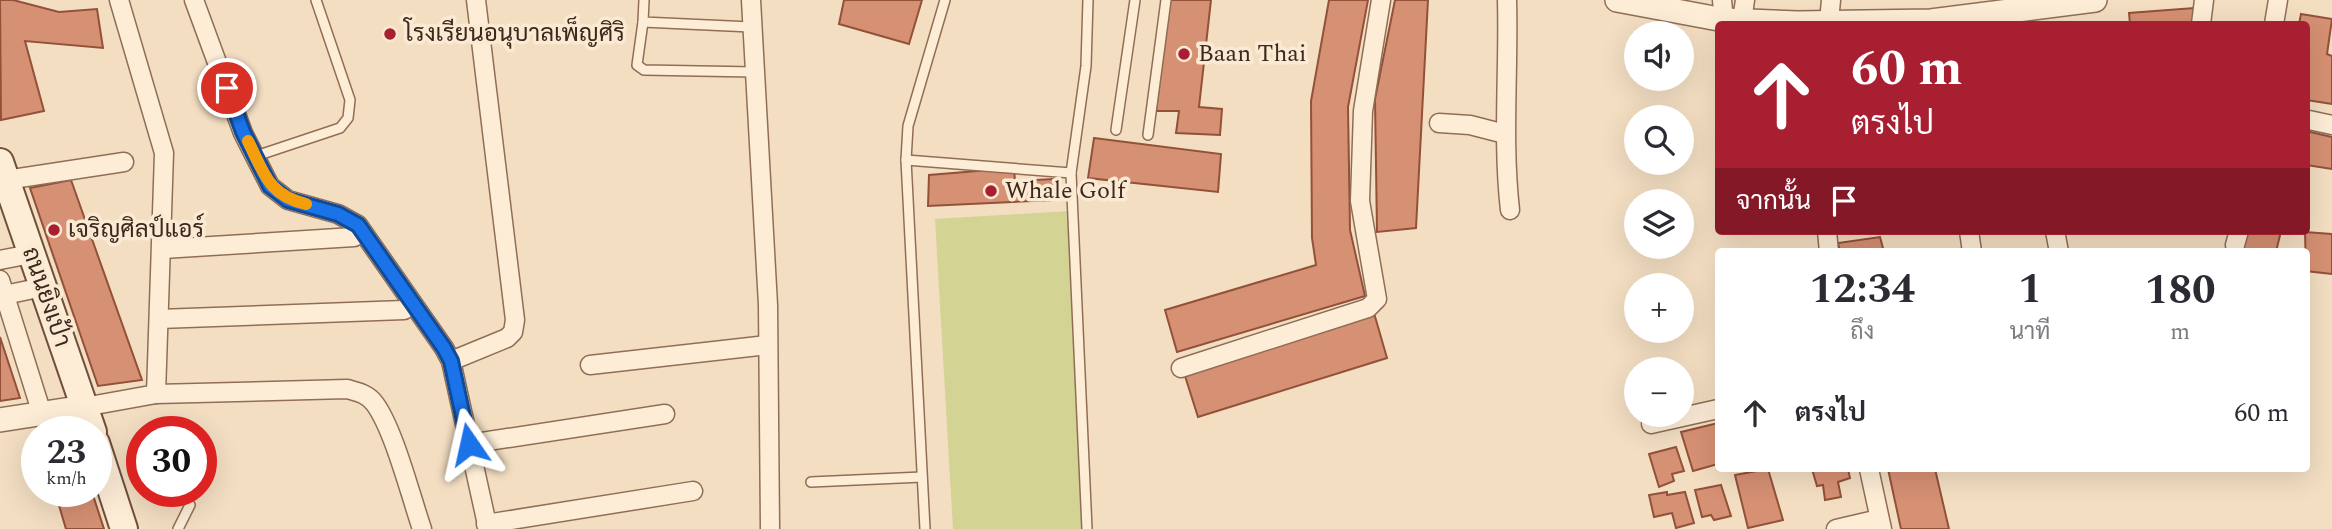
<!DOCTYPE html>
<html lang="th">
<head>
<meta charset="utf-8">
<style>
  body { margin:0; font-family:Spectral,Sarabun,serif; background:#f2f2f3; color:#2b2b33; height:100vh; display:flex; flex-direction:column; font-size:26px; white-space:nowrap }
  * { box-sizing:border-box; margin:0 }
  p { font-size:23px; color:#7c7c81 }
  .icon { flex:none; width:38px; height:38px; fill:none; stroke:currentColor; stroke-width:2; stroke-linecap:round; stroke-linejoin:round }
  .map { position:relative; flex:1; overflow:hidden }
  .drawer { position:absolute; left:1715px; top:248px; width:595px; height:224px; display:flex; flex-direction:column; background:#fff; border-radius:7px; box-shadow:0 7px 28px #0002 }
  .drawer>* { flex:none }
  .top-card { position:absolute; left:1715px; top:21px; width:595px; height:214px; border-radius:7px; box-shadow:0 7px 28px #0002; background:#a71f31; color:#fff; overflow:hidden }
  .controls { position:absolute; left:1624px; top:21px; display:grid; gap:14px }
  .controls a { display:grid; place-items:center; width:70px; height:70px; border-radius:50%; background:#fff; box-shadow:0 7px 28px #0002; font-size:35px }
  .speed { position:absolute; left:21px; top:416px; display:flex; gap:14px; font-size:35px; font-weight:700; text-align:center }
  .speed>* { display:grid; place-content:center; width:91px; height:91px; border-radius:50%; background:#fff; box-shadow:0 7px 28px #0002; line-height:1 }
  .speed small { font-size:18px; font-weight:400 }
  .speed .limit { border:10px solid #d22; background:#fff; color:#111 }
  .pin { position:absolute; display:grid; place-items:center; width:60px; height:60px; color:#fff; margin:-30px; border:4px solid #fff; border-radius:50%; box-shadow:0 2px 7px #0007 }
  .me { position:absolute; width:77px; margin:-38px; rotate:349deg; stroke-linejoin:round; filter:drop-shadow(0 0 5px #0008) }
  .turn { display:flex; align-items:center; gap:24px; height:147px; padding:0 21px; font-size:32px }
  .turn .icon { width:91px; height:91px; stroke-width:2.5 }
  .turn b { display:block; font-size:49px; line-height:60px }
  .then { display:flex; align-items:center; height:66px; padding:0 21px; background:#0003; gap:14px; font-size:26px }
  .eta { display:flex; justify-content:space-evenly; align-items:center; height:119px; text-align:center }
  .eta b { font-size:42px; font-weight:700; line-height:49px }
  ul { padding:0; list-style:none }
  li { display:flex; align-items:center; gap:21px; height:91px; padding:0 21px }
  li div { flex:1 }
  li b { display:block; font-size:26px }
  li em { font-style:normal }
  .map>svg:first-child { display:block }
  .green { fill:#d3d394 }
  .building { fill:#d69073; stroke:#925139; stroke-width:2 }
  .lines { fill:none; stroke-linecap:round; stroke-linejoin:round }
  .service-casing { stroke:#906e56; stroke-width:12 }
  .minor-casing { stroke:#906e56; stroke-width:21 }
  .tertiary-casing { stroke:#906e56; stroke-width:26 }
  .secondary-casing { stroke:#724f3a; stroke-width:30 }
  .service { stroke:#fdedd7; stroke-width:9 }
  .minor { stroke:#fdedd7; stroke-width:18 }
  .tertiary { stroke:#fdedd7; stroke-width:23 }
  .secondary { stroke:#fdedd7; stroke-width:26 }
  .route-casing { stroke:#114b97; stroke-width:18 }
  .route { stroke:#1a73e8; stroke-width:12 }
  .slow { stroke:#f59e0b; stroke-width:12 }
  .poi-dot { fill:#a71f31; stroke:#faead3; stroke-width:2.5 }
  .labels { text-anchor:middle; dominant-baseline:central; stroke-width:7; stroke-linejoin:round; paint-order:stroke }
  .poi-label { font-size:24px; fill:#3e281c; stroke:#faead3; text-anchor:start }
  .street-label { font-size:24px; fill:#3e281c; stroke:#faead3 }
</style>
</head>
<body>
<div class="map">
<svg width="2332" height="529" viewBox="0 0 2332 529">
  <rect width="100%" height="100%" fill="#f3dec2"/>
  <!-- green -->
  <polygon class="green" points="1070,211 1083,529 953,529 935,219"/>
  <!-- building -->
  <g class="building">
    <polygon points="0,0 13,0 59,12 97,9 103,48 25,41 44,111 1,120"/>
    <polygon points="844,0 922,0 909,44 839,24"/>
    <polygon points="1170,0 1211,0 1199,107 1222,109 1220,135 1176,133 1179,111 1156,111"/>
    <polygon points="1329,0 1368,0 1348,107 1350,230 1365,296 1177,352 1165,310 1316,265 1312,238 1311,101"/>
    <polygon points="1395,0 1428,0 1416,228 1377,232 1375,99"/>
    <polygon points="2194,8 2195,24 2130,24 2129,13"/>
    <polygon points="2301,14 2332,19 2327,54 2332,56 2332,104 2306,100 2306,24 2299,24"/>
    <polygon points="2306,131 2332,137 2332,169 2306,165"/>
    <polygon points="1094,138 1221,154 1218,192 1088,178"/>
    <polygon points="1014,168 1015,181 1053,179 1054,200 928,206 929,175"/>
    <polygon points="71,180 142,380 98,386 30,188"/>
    <polygon points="2244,231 2281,231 2276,252 2238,252"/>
    <polygon points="2305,232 2332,234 2332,274 2306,271"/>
    <polygon points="1880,237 1884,252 1840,252 1838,243"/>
    <polygon points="1374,313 1387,358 1198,417 1185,376"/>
    <polygon points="0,337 20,398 0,401"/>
    <polygon points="69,419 73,432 39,432 36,425"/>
    <polygon points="1718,423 1718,464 1693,471 1681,432"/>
    <polygon points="1676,447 1684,471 1672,474 1674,481 1659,487 1649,454"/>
    <polygon points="1768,469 1783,520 1748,528 1735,475"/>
    <polygon points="1812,469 1848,469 1850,478 1838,482 1841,497 1825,500 1823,485 1817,486"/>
    <polygon points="1888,469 1935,469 1949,529 1901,529"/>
    <polygon points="1721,485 1731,516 1714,520 1711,515 1702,517 1695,490"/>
    <polygon points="55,492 92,492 104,529 66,529"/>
    <polygon points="1667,492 1667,495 1685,492 1694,523 1676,528 1672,513 1654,517 1649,495"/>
  </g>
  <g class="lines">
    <!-- service casing -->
    <g class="service-casing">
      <g id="service">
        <polyline points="644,0 643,22 751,27"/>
        <polyline points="643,22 637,65 644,70 754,72"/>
        <polyline points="1116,130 1135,0"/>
        <polyline points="1148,135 1166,0"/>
        <polyline points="256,156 340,128 348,118 350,100 316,0"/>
        <polyline points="906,160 1071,173"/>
        <polyline points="811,482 922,477"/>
        <polyline points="178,529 190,505"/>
        <polyline points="925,529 906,160 908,126 945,0"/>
        <polyline points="1087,529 1071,173 1086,66 1088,0"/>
      </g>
    </g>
    <!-- minor casing -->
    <g class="minor-casing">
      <g id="minor">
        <polyline points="119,0 164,153 156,394"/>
        <polyline points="194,0 243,133 270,186 288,200 338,214 358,225 444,348 451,361 488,529"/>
        <polyline points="751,0 768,305 770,529"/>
        <path d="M1507,0C1509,70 1502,140 1510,210"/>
        <polyline points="1722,0 1724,20"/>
        <polyline points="1742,21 1745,0"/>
        <polyline points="1829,21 1831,0"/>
        <polyline points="2201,24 2204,0"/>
        <polyline points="2274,24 2278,0"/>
        <polyline points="2309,120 2332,125"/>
        <polyline points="1439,123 1470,125 1505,134"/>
        <polyline points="6,180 124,162"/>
        <polyline points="1827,231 1829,252"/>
        <polyline points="1969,231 1972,252"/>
        <polyline points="2055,231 2059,252"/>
        <polyline points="2235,245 2239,231"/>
        <polyline points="163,249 354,237"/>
        <polyline points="0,260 31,254"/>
        <polyline points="0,280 42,414"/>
        <polyline points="0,296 43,287"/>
        <polyline points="159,319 404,310"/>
        <polyline points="451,361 507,338 513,332 515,320 476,0"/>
        <polyline points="590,365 767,345"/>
        <polyline points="1181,368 1368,308 1377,299 1360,201 1363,111 1381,0"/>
        <path d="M84,407L156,394L347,389C358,392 368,394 375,404C394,430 411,497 422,529"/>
        <polyline points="1651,424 1718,409"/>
        <polyline points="469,444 665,414"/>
        <polyline points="1869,469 1882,529"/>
        <polyline points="486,524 693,491"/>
        <polyline points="1836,529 1879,519"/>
      </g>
    </g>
    <!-- tertiary casing -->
    <g class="tertiary-casing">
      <g id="tertiary">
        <polyline points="1617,0 1724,20 1798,23 1931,21 2095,0"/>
        <polyline points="0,420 84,407"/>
      </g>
    </g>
    <!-- secondary casing -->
    <g class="secondary-casing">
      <g id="secondary">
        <polyline points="0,162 93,432"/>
        <polyline points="96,443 124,529"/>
      </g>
    </g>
    <!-- service -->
    <use href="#service" class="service"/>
    <!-- minor -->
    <use href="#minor" class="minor"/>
    <!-- tertiary -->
    <use href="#tertiary" class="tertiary"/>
    <!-- secondary -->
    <use href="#secondary" class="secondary"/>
  </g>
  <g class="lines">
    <!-- route casing -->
    <g class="route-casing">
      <polyline id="route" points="227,88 243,132 270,186 288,200 338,214 358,225 444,348 451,361 469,444"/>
    </g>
    <!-- route -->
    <use href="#route" class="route"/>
    <!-- slow -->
    <path class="slow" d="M248,141C264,173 268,195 306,204"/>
  </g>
  <!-- markers -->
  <g class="poi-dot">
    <circle cx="390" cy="34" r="7"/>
    <circle cx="1184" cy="54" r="7"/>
    <circle cx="991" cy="191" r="7"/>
    <circle cx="54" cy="230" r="7"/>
  </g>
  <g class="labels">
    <!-- poi labels -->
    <g class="poi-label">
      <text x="404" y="34">โรงเรียนอนุบาลเพ็ญศิริ</text>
      <text x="1198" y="54">Baan Thai</text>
      <text x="1005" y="191">Whale Golf</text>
      <text x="68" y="230">เจริญศิลป์แอร์</text>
    </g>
    <!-- street labels -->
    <g class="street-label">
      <text transform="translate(46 297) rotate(71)">ถนนยิงเป้า</text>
    </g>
  </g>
</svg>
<div class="controls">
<a><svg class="icon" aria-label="sound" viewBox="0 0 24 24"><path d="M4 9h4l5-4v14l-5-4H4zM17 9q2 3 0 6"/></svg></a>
<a><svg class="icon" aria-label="search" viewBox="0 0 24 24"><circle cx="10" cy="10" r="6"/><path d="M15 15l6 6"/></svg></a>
<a><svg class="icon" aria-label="layers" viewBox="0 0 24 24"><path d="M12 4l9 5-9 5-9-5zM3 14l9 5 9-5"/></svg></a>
<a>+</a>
<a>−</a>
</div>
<div class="speed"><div>23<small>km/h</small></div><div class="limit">30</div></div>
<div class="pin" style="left:227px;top:88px;background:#d93025"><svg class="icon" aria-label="arrive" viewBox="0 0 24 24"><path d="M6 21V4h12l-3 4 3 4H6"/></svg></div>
<svg class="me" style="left:469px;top:444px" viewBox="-20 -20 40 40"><path d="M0-17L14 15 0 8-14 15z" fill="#1a73e8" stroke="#fff" stroke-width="4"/></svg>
<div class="top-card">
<div class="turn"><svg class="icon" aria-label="ahead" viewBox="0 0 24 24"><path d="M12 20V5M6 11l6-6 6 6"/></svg><div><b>60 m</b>ตรงไป</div></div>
<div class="then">จากนั้น<svg class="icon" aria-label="arrive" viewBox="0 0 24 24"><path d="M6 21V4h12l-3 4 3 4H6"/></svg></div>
</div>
<section class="drawer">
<div class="eta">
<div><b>12:34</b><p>ถึง</p></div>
<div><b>1</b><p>นาที</p></div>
<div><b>180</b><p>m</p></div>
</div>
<ul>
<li><svg class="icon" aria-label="ahead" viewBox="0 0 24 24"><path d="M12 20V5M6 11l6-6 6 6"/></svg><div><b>ตรงไป</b></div><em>60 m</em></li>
</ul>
</section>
</div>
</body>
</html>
